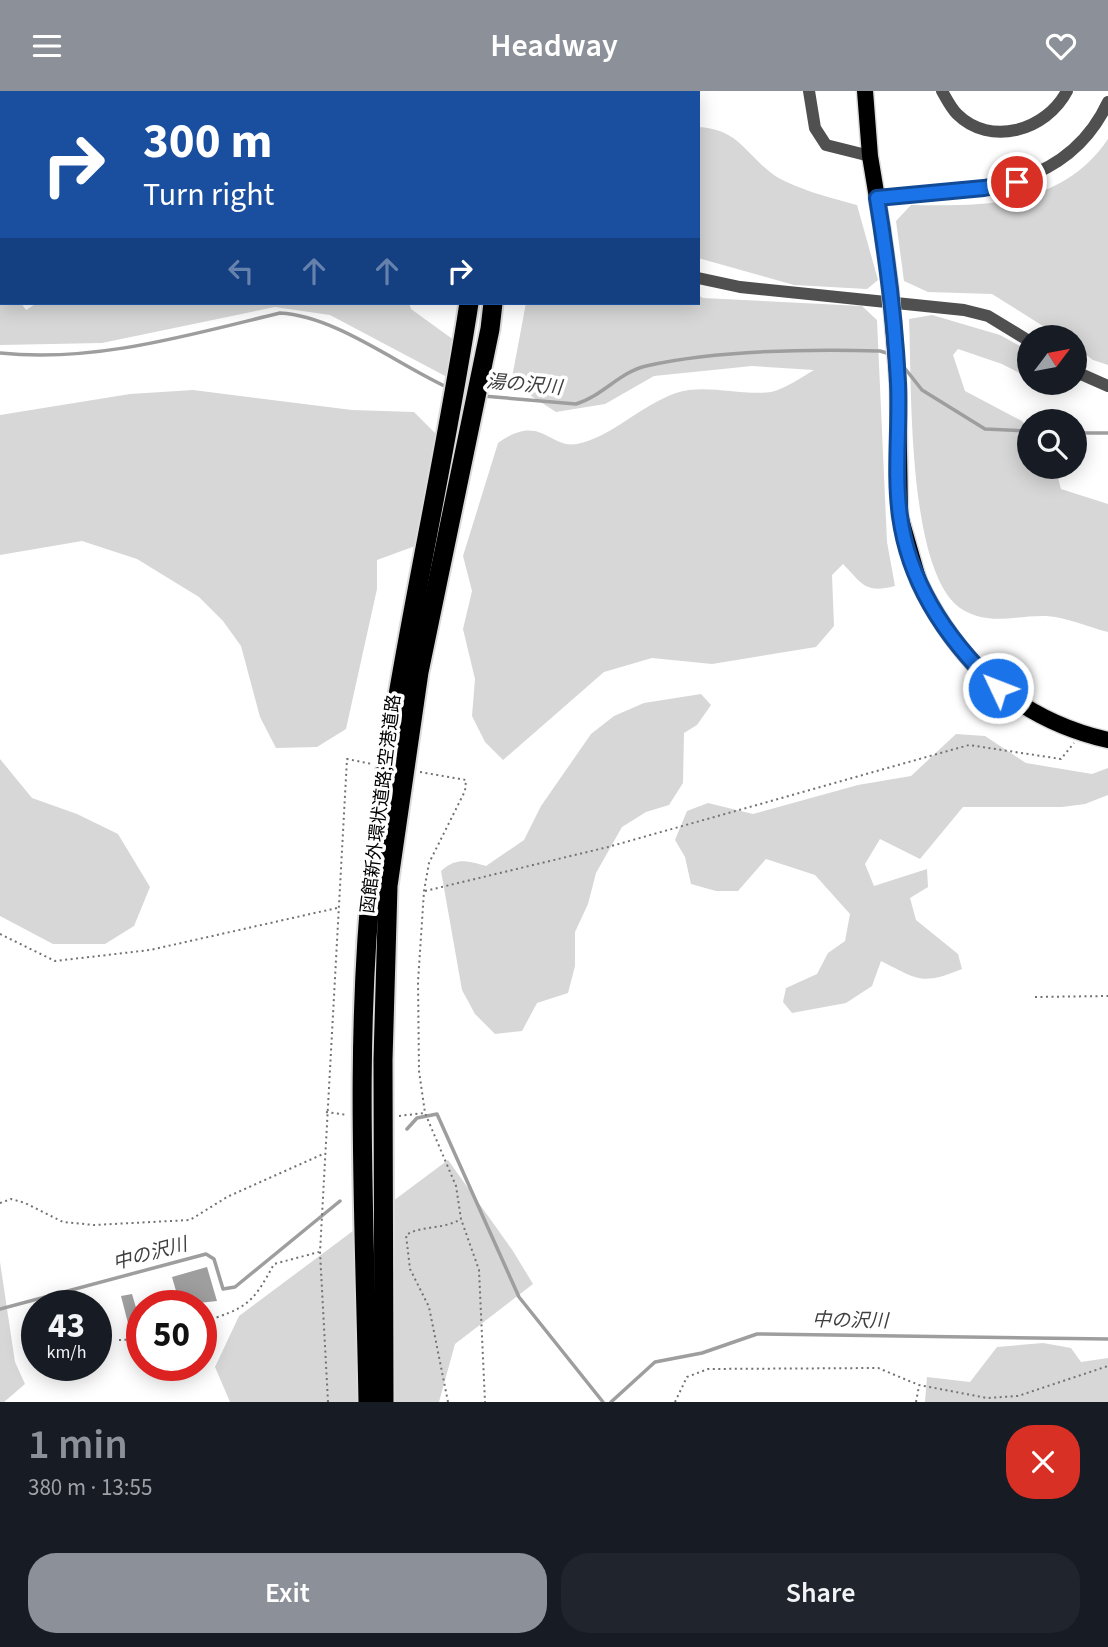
<!DOCTYPE html>
<html lang="en">
<head>
<meta charset="utf-8">
<style>
  body { margin:0; font-family:"Source Sans 3","Noto Sans JP",sans-serif; background:#20242c; color:#f1f3f6; height:100vh; display:flex; flex-direction:column; font-size:26px; white-space:nowrap }
  * { box-sizing:border-box; margin:0 }
  p { font-size:23px; color:#9ea1a6 }
  .icon { flex:none; width:38px; height:38px; fill:none; stroke:currentColor; stroke-width:2; stroke-linecap:round; stroke-linejoin:round }
  .map { position:relative; height:1311px; overflow:hidden }
  .panel { display:flex; flex-direction:column; background:#171b24; flex:1 }
  .panel>* { flex:none }
  .guide { position:absolute; left:0px; top:0px; width:700px; height:214px; box-shadow:0 4px 18px #0003; background:#1a4fa0; color:#fff; overflow:hidden }
  .needle { width:46px; rotate:58deg }
  .tools { position:absolute; left:1017px; top:234px; display:grid; gap:14px }
  .tools a { display:grid; place-items:center; width:70px; height:70px; border-radius:50%; background:#171b24; box-shadow:0 4px 18px #0003; font-size:35px }
  .speed { position:absolute; left:21px; top:1199px; display:flex; gap:14px; font-size:35px; font-weight:700; text-align:center }
  .speed>* { display:grid; place-content:center; width:91px; height:91px; border-radius:50%; background:#171b24; box-shadow:0 4px 18px #0003; line-height:1 }
  .speed small { font-size:18px; font-weight:400 }
  .speed .limit { border:10px solid #d22; background:#fff; color:#111 }
  .pin { position:absolute; display:grid; place-items:center; width:60px; height:60px; color:#fff; margin:-30px; border:4px solid #fff; border-radius:50%; box-shadow:0 2px 7px #0007 }
  .me { position:absolute; width:77px; margin:-38px; rotate:313deg; stroke-linejoin:round; filter:drop-shadow(0 0 5px #0008) }
  .turn { display:flex; align-items:center; gap:24px; height:147px; padding:0 28px; font-size:32px }
  .turn .icon { width:91px; height:91px; stroke-width:2.5 }
  .turn b { display:block; font-size:49px; line-height:60px }
  .lanes { display:flex; align-items:center; height:66px; padding:0 28px; background:#0003; justify-content:center; gap:35px; direction:ltr }
  .lanes .off { opacity:.35 }
  .round { display:grid; place-items:center; flex:none; width:74px; height:74px; border-radius:28px; background:#20242c }
  .headline { display:flex; align-items:center; justify-content:space-between; height:119px; padding:0 28px }
  h1 { font-size:42px; font-weight:600; line-height:52px; color:#8c9099 }
  .cta { display:flex; gap:14px; margin-top:auto; padding:14px 28px }
  .cta a { flex:1; height:80px; border-radius:28px; background:#8c9099; color:#fff; font-size:28px; font-weight:600; line-height:80px; text-align:center }
  .cta a+a { background:#20242c; color:#f1f3f6 }
  header { display:flex; justify-content:space-between; align-items:center; height:91px; padding:0 28px; background:#8c9099; color:#fff; font-size:32px; font-weight:600 }
  .map>svg:first-child { display:block }
  .green { fill:#d7d7d7 }
  .water { fill:#9e9e9e }
  .lines { fill:none; stroke-linecap:round; stroke-linejoin:round }
  .stream { stroke:#9e9e9e; stroke-width:3.5 }
  .major-casing { stroke:#dbdbdb; stroke-width:19 }
  .highway-casing { stroke:#dbdbdb; stroke-width:23 }
  .path { stroke:#727272; stroke-width:2; stroke-dasharray:2 3.5; stroke-linecap:butt }
  .minor { stroke:#505050; stroke-width:12 }
  .major { stroke:#000; stroke-width:16 }
  .highway { stroke:#000; stroke-width:19 }
  .major-bridge-casing { stroke:#dbdbdb; stroke-width:19; stroke-linecap:butt }
  .major-bridge { stroke:#000; stroke-width:16 }
  .route-casing { stroke:#114b97; stroke-width:18 }
  .route { stroke:#1a73e8; stroke-width:12 }
  .labels { text-anchor:middle; dominant-baseline:central; stroke-width:7; stroke-linejoin:round; paint-order:stroke }
  .street-label { font-size:18px; fill:#000; stroke:#fff }
  .water-label { font-size:19px; font-style:italic; fill:#3f3f3f; stroke:#fff }
</style>
</head>
<body>
<header><svg class="icon" aria-label="menu" viewBox="0 0 24 24"><path d="M4 6h16M4 12h16M4 18h16"/></svg>Headway<svg class="icon" aria-label="heart" viewBox="0 0 24 24"><path d="M12 20l-8-8c-3-5 5-10 8-4 3-6 11-1 8 4z"/></svg></header>
<div class="map">
<svg width="1108" height="1311" viewBox="0 0 1108 1311">
  <rect width="100%" height="100%" fill="#fff"/>
  <!-- green -->
  <g class="green">
    <path d="M698,36C739,38 745,63 774,84C793,97 834,108 857,114L878,189L867,198L794,194L698,167Z"/>
    <path d="M1108,48V274L1093,269L1075,256L1074,247H1062L992,203L928,201L904,190L896,130L911,114C986,115 1062,116 1108,48Z"/>
    <polygon points="0,182 2,212 21,212 26,219 37,212 409,212 411,218 458,252 464,277 447,286 330,224 275,216 102,252 0,254"/>
    <path d="M698,204L703,207L862,215L877,229L887,451L895,495C864,503 862,492 843,473L832,484L834,535L816,556L712,573L652,567L604,581L503,669L485,651L472,625L475,588L463,538L472,500L463,465L498,352C541,321 549,358 577,353C610,347 641,314 676,302C704,292 741,305 771,301C785,298 802,286 814,279L752,275L654,285L605,313L556,321L511,292L526,212H698Z"/>
    <path d="M932,224L1000,244L1029,260V287L1002,273L958,258L953,264L965,300L1022,330L1029,338V376H1055L1061,398L1108,413V541C1088,536 1066,526 1046,525C1016,524 991,535 963,519C906,485 912,290 909,228Z"/>
    <polygon points="193,299 352,319 414,321 439,346 418,454 377,469 377,498 346,638 317,656 276,657 260,626 241,555 223,530 199,506 137,468 82,450 0,464 0,324 130,303"/>
    <path d="M701,603L711,614L697,634L684,642L683,692L669,714L646,721L622,736L596,782L588,813L575,841V875L568,902L537,912L522,940L495,943L475,923L462,899L441,780C457,766 467,770 486,775L524,749L541,715L591,643L614,625L644,612Z"/>
    <path d="M956,643L985,645L1026,672L1092,683L1108,677V704L1085,713L1062,716H963L920,768L880,748L865,773L874,795L927,778L928,796L910,807L916,829L958,863L962,878C921,895 917,888 881,870L872,895L846,912L792,922L783,911L786,897L817,883L828,862L845,850L850,823L815,784L766,768L738,800H716L691,793L685,766L675,749L687,720L708,712L753,723L858,694L911,685Z"/>
    <polygon points="0,668 32,707 77,723 118,743 150,796 134,835 105,853 53,853 0,825"/>
    <polygon points="448,1069 513,1160 533,1193 455,1253 439,1311 230,1311 215,1276 239,1225"/>
    <polygon points="0,1171 15,1271 25,1293 4,1311 0,1311"/>
    <polygon points="1043,1252 1071,1257 1081,1271 1108,1267 1108,1311 925,1311 927,1286 970,1291 997,1256"/>
  </g>
  <!-- water -->
  <g class="water">
    <polygon points="207,1176 217,1210 180,1214 172,1186"/>
    <polygon points="132,1203 142,1237 130,1240 121,1205"/>
  </g>
  <g class="lines">
    <!-- stream -->
    <g class="stream">
      <path d="M0,262C95,272 189,244 280,222C336,225 398,274 449,297"/>
      <polyline points="903,275 922,299 985,338 1029,340"/>
      <path d="M483,305L576,313C601,306 620,281 646,275C717,259 807,258 880,260L890,263"/>
      <polyline points="1074,342 1108,342"/>
      <polyline points="407,1038 417,1027 437,1023 519,1206 603,1311"/>
      <polyline points="0,1218 206,1163 214,1168 223,1198 235,1196 340,1110"/>
      <polyline points="611,1311 655,1271 702,1262 757,1243 1108,1248"/>
    </g>
    <!-- major casing -->
    <g class="major-casing">
      <g id="major">
        <polyline points="865,0 870,65 882,137"/>
        <path d="M919,491C959,573 1017,628 1108,649"/>
      </g>
    </g>
    <!-- highway casing -->
    <g class="highway-casing">
      <g id="highway">
        <polyline points="465,2 465,0"/>
        <polyline points="491,2 491,0"/>
        <polyline points="509,2 509,0"/>
        <polyline points="533,2 533,0"/>
        <path d="M368,1311C365,1134 354,954 373,777C394,587 440,401 469,212"/>
        <polyline points="384,1311 383,969 388,795 419,581 490,238 493,212"/>
      </g>
    </g>
    <!-- path -->
    <g class="path">
      <polyline points="420,681 466,689 465,700 429,772 424,800 418,891 419,980 425,1022 456,1095 461,1128 479,1179 485,1311"/>
      <polyline points="425,800 608,756 969,654 1061,668 1074,652"/>
      <polyline points="0,843 55,870 150,859 337,817"/>
      <polyline points="1035,906 1108,905"/>
      <polyline points="326,1021 347,1024"/>
      <polyline points="399,1025 424,1022"/>
      <polyline points="0,1112 11,1108 25,1112 63,1131 94,1134 190,1129 227,1106 323,1063"/>
      <path d="M201,1232C246,1216 251,1216 274,1173L319,1161"/>
      <polyline points="119,1249 142,1248"/>
      <polyline points="328,1311 320,1161 347,668 372,673"/>
      <path d="M448,1311L429,1216L410,1178L406,1144C422,1134 443,1139 461,1128"/>
      <polyline points="675,1311 687,1286 708,1278 878,1277 919,1294 987,1307 1018,1305 1108,1275"/>
      <polyline points="916,1311 919,1295"/>
    </g>
    <!-- minor -->
    <g class="minor">
      <polyline points="809,0 815,37 826,54 870,65"/>
      <path d="M942,0C946,7 951,17 957,23C990,56 1046,40 1067,0"/>
      <polyline points="114,2 114,0"/>
      <polyline points="352,2 352,0"/>
      <polyline points="390,2 390,0"/>
      <path d="M877,107C965,101 1065,104 1108,11"/>
      <polyline points="698,187 740,196 964,219 988,225 1029,250"/>
      <polyline points="1074,280 1108,295"/>
    </g>
    <!-- major -->
    <use href="#major" class="major"/>
    <!-- highway -->
    <use href="#highway" class="highway"/>
    <!-- major-bridge casing -->
    <g class="major-bridge-casing">
      <polyline id="major-bridge" points="882,137 890,195 898,294 900,425 919,491"/>
    </g>
    <!-- major-bridge -->
    <use href="#major-bridge" class="major-bridge"/>
  </g>
  <g class="lines">
    <!-- route casing -->
    <g class="route-casing">
      <path id="route" d="M998,597C949,551 909,493 900,425C894,382 900,336 898,292C895,230 887,168 877,107L984,97L1017,91"/>
    </g>
    <!-- route -->
    <use href="#route" class="route"/>
  </g>
  <g class="labels">
    <!-- street labels -->
    <g class="street-label">
      <text transform="translate(381 713) rotate(-83)">函館新外環状道路;空港道路</text>
    </g>
    <!-- water labels -->
    <g class="water-label">
      <text transform="translate(524 294) rotate(5)">湯の沢川</text>
      <text transform="translate(150 1163) rotate(-15)">中の沢川</text>
      <text transform="translate(850 1230) rotate(1)">中の沢川</text>
    </g>
  </g>
</svg>
<div class="tools">
<a><svg class="needle" viewBox="-14 -14 28 28"><path d="M0-13l5 13h-10z" fill="#e53935"/><path d="M0 13l5-13h-10z" fill="#9ea1a6"/></svg></a>
<a><svg class="icon" aria-label="search" viewBox="0 0 24 24"><circle cx="10" cy="10" r="6"/><path d="M15 15l6 6"/></svg></a>
</div>
<div class="speed"><div>43<small>km/h</small></div><div class="limit">50</div></div>
<div class="pin" style="left:1017px;top:91px;background:#d93025"><svg class="icon" aria-label="arrive" viewBox="0 0 24 24"><path d="M6 21V4h12l-3 4 3 4H6"/></svg></div>
<svg class="me" style="left:998px;top:597px" viewBox="-20 -20 40 40"><circle r="17" fill="#1a73e8" stroke="#fff" stroke-width="3"/><path d="M0-11L8 9 0 5-8 9z" fill="#fff"/></svg>
<div class="guide">
<div class="turn"><svg class="icon" aria-label="right" viewBox="0 0 24 24"><path d="M7 20v-9h11M14 6l5 5-5 5"/></svg><div><b>300 m</b>Turn right</div></div>
<div class="lanes"><svg class="icon off" aria-label="left" viewBox="0 0 24 24"><path d="M17 20v-9H6M10 6l-5 5 5 5"/></svg><svg class="icon off" aria-label="ahead" viewBox="0 0 24 24"><path d="M12 20V5M6 11l6-6 6 6"/></svg><svg class="icon off" aria-label="ahead" viewBox="0 0 24 24"><path d="M12 20V5M6 11l6-6 6 6"/></svg><svg class="icon" aria-label="right" viewBox="0 0 24 24"><path d="M7 20v-9h11M14 6l5 5-5 5"/></svg></div>
</div>
</div>
<section class="panel">
<div class="headline"><div><h1>1 min</h1><p>380 m · 13:55</p></div><a class="round" style="background:#d93025;color:#fff"><svg class="icon" aria-label="close" viewBox="0 0 24 24"><path d="M6 6l12 12M18 6L6 18"/></svg></a></div>
<div class="cta"><a>Exit</a><a>Share</a></div>
</section>
</body>
</html>
